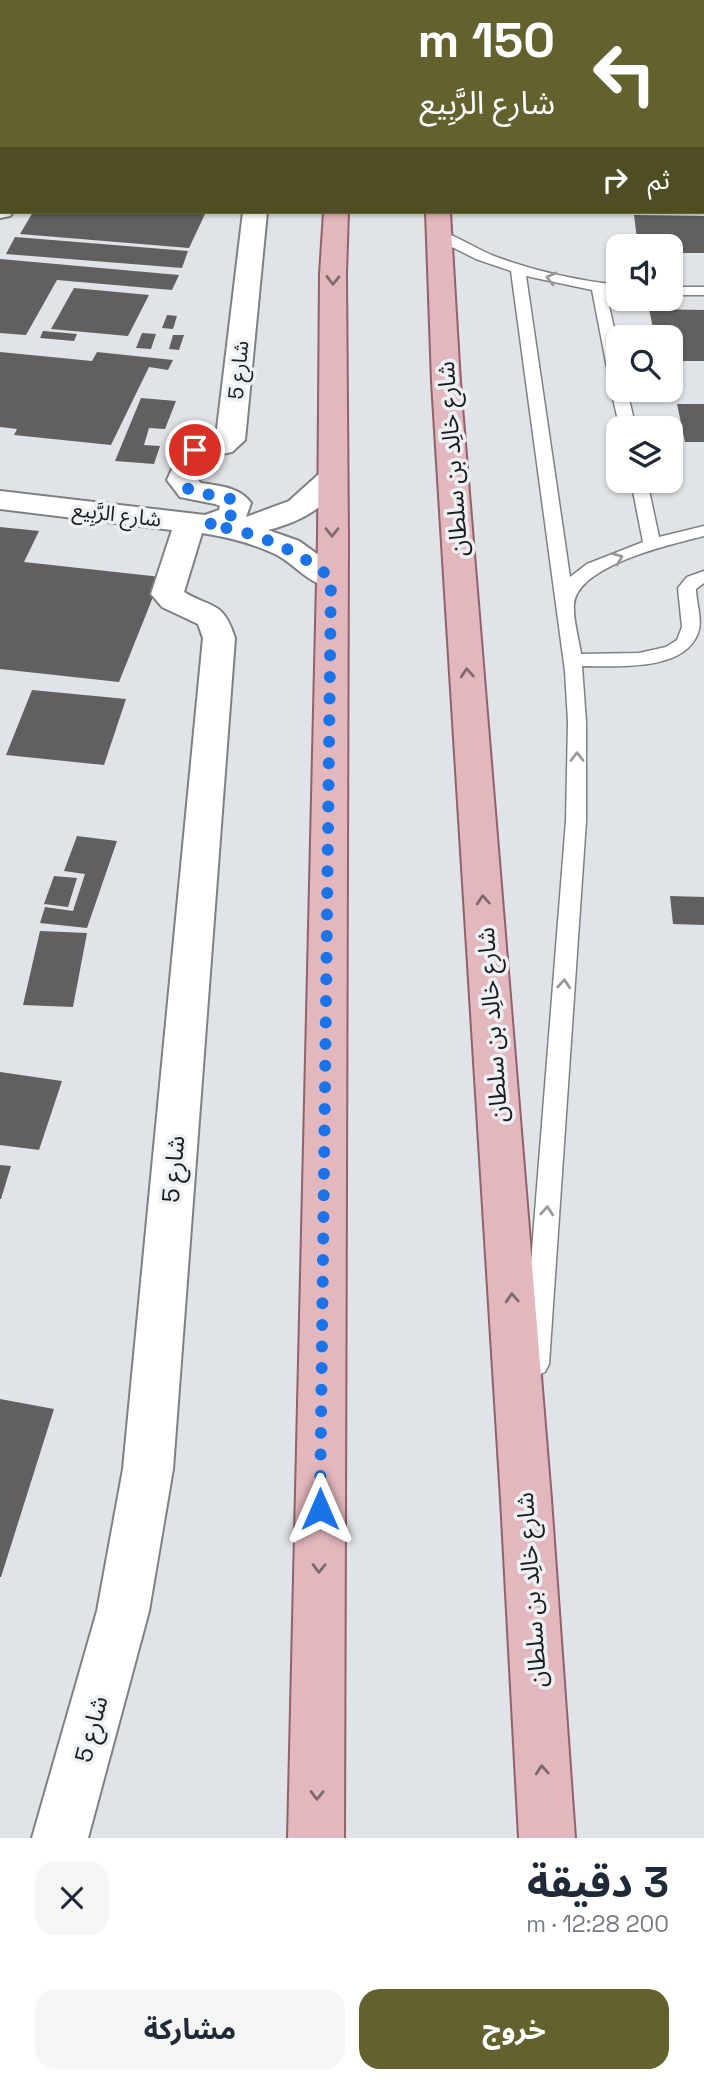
<!DOCTYPE html>
<html lang="ar">
<head>
<meta charset="utf-8">
<style>
  body { margin:0; font-family:"Space Grotesk","Noto Sans Arabic",sans-serif; background:#f6f6f7; color:#1f2937; direction:rtl; height:100vh; display:flex; flex-direction:column; font-size:26px; white-space:nowrap }
  * { box-sizing:border-box; margin:0 }
  p { font-size:23px; color:#747a83 }
  .icon { flex:none; width:38px; height:38px; fill:none; stroke:currentColor; stroke-width:2; stroke-linecap:round; stroke-linejoin:round }
  .map { position:relative; height:1838px; overflow:hidden; direction:ltr }
  .side { display:flex; flex-direction:column; background:#fff; flex:1 }
  .side>* { flex:none }
  .hud { position:absolute; left:0px; top:0px; width:705px; height:214px; box-shadow:0 2px 5px #0004; direction:rtl; background:#63612e; color:#fff; overflow:hidden }
  .tools { position:absolute; left:606px; top:234px; display:grid; gap:14px }
  .tools a { display:grid; place-items:center; width:77px; height:77px; border-radius:14px; background:#fff; box-shadow:0 2px 5px #0004; font-size:35px }
  .pin { position:absolute; display:grid; place-items:center; width:60px; height:60px; color:#fff; margin:-30px; border:4px solid #fff; border-radius:50%; box-shadow:0 2px 7px #0007 }
  .me { position:absolute; width:77px; margin:-38px; rotate:0deg; stroke-linejoin:round; filter:drop-shadow(0 0 5px #0008) }
  .turn { display:flex; align-items:center; gap:24px; height:147px; padding:0 35px; font-size:32px }
  .turn .icon { width:91px; height:91px; stroke-width:2.5 }
  .turn b { display:block; font-size:49px; line-height:60px }
  .then { display:flex; align-items:center; height:66px; padding:0 35px; background:#0003; gap:14px; font-size:26px }
  .round { display:grid; place-items:center; flex:none; width:74px; height:74px; border-radius:21px; background:#f6f6f7 }
  .summary { display:flex; align-items:center; justify-content:space-between; height:119px; padding:0 35px }
  h1 { font-size:42px; font-weight:700; line-height:52px }
  .action { display:flex; gap:14px; margin-top:auto; padding:14px 35px }
  .action a { flex:1; height:80px; border-radius:21px; background:#63612e; color:#fff; font-size:28px; font-weight:700; line-height:80px; text-align:center }
  .action a+a { background:#f6f6f7; color:#1f2937 }
  .map>svg:first-child { display:block }
  .building { fill:#625f61 }
  .lines { fill:none; stroke-linecap:round; stroke-linejoin:round }
  .lane-casing { stroke:#7e8184; stroke-width:3 }
  .street-casing { stroke:#7e8184; stroke-width:4 }
  .primary-casing { stroke:#91626a; stroke-width:4 }
  .lane { fill:#fff; fill-rule:evenodd }
  .street { fill:#fff; fill-rule:evenodd }
  .primary { fill:#e3b7be; fill-rule:evenodd }
  .oneway { stroke:#99999a }
  .oneway2 { stroke:#806a6e }
  .route { stroke:#1a73e8; stroke-width:12; stroke-dasharray:0 21.6 }
  .labels { text-anchor:middle; dominant-baseline:central; stroke-width:7; stroke-linejoin:round; paint-order:stroke }
  .far-street-label { font-size:21px; fill:#1c1d1f; stroke:#eef1f4 }
  .street-label { font-size:24px; fill:#1c1d1f; stroke:#eef1f4 }
</style>
</head>
<body>
<div class="map">
<svg width="704" height="1838" viewBox="0 0 704 1838">
  <rect width="100%" height="100%" fill="#e0e3e7"/>
  <!-- building -->
  <g class="building">
    <polygon points="33,212 175,212 205,214 189,248 20,234"/>
    <polygon points="634,215 704,216 704,253 670,253 670,247 638,247"/>
    <polygon points="15,237 188,251 182,268 6,254"/>
    <polygon points="0,259 179,275 172,290 57,280 26,335 0,333"/>
    <polygon points="74,288 149,295 128,336 51,329"/>
    <polygon points="649,309 704,310 704,361 670,361 670,338 655,338"/>
    <polygon points="167,315 177,316 173,329 162,328"/>
    <polygon points="43,331 77,334 74,341 40,338"/>
    <polygon points="142,333 156,334 151,349 136,348"/>
    <polygon points="173,335 184,335 179,350 169,349"/>
    <polygon points="0,352 92,361 97,352 173,360 168,370 149,367 111,445 14,435 17,429 0,427"/>
    <polygon points="141,398 176,401 165,429 149,428 144,445 160,446 154,464 115,461"/>
    <polygon points="677,404 704,404 704,442 685,442"/>
    <polygon points="0,527 39,531 24,562 161,577 119,682 0,669"/>
    <polygon points="32,690 126,699 104,765 6,755"/>
    <polygon points="77,836 117,841 87,928 40,923 45,907 73,911 85,874 64,871"/>
    <polygon points="54,876 77,878 68,907 44,904"/>
    <polygon points="670,896 704,897 704,925 673,924"/>
    <polygon points="40,931 87,933 73,1007 23,1005"/>
    <polygon points="0,1072 62,1081 39,1150 0,1145"/>
    <polygon points="0,1165 11,1166 1,1199 0,1199"/>
    <polygon points="0,1399 54,1409 1,1577 0,1577"/>
  </g>
  <g class="lines">
    <!-- lane casing -->
    <g class="lane-casing">
      <g id="lane">
        <path d="M439,231C458,236 476,249 494,256C534,271 575,280 618,285V293L606,292L618,346V390H627L636,429H620L611,390L614,387L610,383L592,290L526,276L570,577L587,564L643,542L631,481H647L659,537L704,526V536C673,544 576,565 574,605C573,620 579,639 581,654L639,653L666,647L677,640L682,627L678,588L687,577L704,571V583L696,589C696,602 703,620 698,633C684,672 616,666 582,666L586,722V821L549,1364L545,1372L536,1376L527,1372L523,1364L566,821L568,722L565,671L511,271L476,259L434,238V232Z"/>
        <rect x="670" y="287" width="34" height="8"/>
      </g>
    </g>
    <!-- street casing -->
    <g class="street-casing">
      <g id="street">
        <rect x="268" y="0" width="20" height="2"/>
        <polygon points="0,204 2,212 13,212 10,216 0,218"/>
        <path d="M243,212H267L245,440L232,452L206,457L197,479L201,483C219,486 240,487 251,503L246,517L289,501L320,473L331,470L342,473L346,479C326,507 301,522 268,530L299,541L341,571L346,578L341,585C313,592 298,565 275,554C252,543 227,537 202,533L184,592C212,609 223,600 235,638L173,1469L149,1611L88,1838H32L97,1611L123,1469L203,638L198,624L162,607L151,594L172,530L0,509V491L205,515L219,510L220,506L215,504L180,497L167,480L182,447L187,443L216,437Z"/>
      </g>
    </g>
    <!-- primary casing -->
    <g class="primary-casing">
      <g id="primary">
        <polygon points="359,0 379,0 358,2"/>
        <polygon points="439,0 459,0 438,2"/>
        <polygon points="324,212 348,212 346,274 348,537 344,1838 288,1838 318,537 320,274"/>
        <polygon points="426,212 450,212 460,382 551,1499 575,1838 519,1838 501,1499 432,382"/>
      </g>
    </g>
    <!-- lane -->
    <use href="#lane" class="lane"/>
    <!-- street -->
    <use href="#street" class="street"/>
    <!-- primary -->
    <use href="#primary" class="primary"/>
  </g>
  <!-- one-way arrows -->
  <defs><path id="oneway-chevron" d="M-2-3.5L2.5 0L-2 3.5" fill="none" stroke-width="1.6" stroke-linecap="round" stroke-linejoin="round" transform="scale(1.75)"/></defs>
  <g class="oneway">
    <use href="#oneway-chevron" transform="translate(551 278) rotate(-166)"/>
    <use href="#oneway-chevron" transform="translate(618 558) rotate(-22)"/>
    <use href="#oneway-chevron" transform="translate(577 757) rotate(-90)"/>
    <use href="#oneway-chevron" transform="translate(564 984) rotate(-86)"/>
    <use href="#oneway-chevron" transform="translate(547 1211) rotate(-86)"/>
  </g>
  <g class="oneway2">
    <use href="#oneway-chevron" transform="translate(333 280) rotate(91)"/>
    <use href="#oneway-chevron" transform="translate(332 532) rotate(90)"/>
    <use href="#oneway-chevron" transform="translate(467 673) rotate(-94)"/>
    <use href="#oneway-chevron" transform="translate(483 900) rotate(-94)"/>
    <use href="#oneway-chevron" transform="translate(512 1298) rotate(-94)"/>
    <use href="#oneway-chevron" transform="translate(319 1568) rotate(91)"/>
    <use href="#oneway-chevron" transform="translate(542 1770) rotate(-94)"/>
    <use href="#oneway-chevron" transform="translate(317 1795) rotate(91)"/>
  </g>
  <g class="lines">
    <!-- route -->
    <path class="route" d="M195,450C188,455 187,461 185,469C176,506 219,486 236,503L232,515L208,525C254,531 294,548 331,578L320,1509"/>
  </g>
  <g class="labels">
    <!-- far-street labels -->
    <g class="far-street-label">
      <text transform="translate(238 370) rotate(-84)">شارع 5</text>
      <text transform="translate(117 514) rotate(7)">شارع الرَّبِيع</text>
    </g>
    <!-- street labels -->
    <g class="street-label">
      <text transform="translate(452 459) rotate(-94)">شارع خالِد بن سلطان</text>
      <text transform="translate(492 1025) rotate(-94)">شارع خالِد بن سلطان</text>
      <text transform="translate(173 1169) rotate(-85)">شارع 5</text>
      <text transform="translate(531 1590) rotate(-94)">شارع خالِد بن سلطان</text>
      <text transform="translate(91 1729) rotate(-75)">شارع 5</text>
    </g>
  </g>
</svg>
<div class="tools">
<a><svg class="icon" aria-label="sound" viewBox="0 0 24 24"><path d="M4 9h4l5-4v14l-5-4H4zM17 9q2 3 0 6"/></svg></a>
<a><svg class="icon" aria-label="search" viewBox="0 0 24 24"><circle cx="10" cy="10" r="6"/><path d="M15 15l6 6"/></svg></a>
<a><svg class="icon" aria-label="layers" viewBox="0 0 24 24"><path d="M12 4l9 5-9 5-9-5zM3 14l9 5 9-5"/></svg></a>
</div>
<div class="pin" style="left:195px;top:450px;background:#d93025"><svg class="icon" aria-label="arrive" viewBox="0 0 24 24"><path d="M6 21V4h12l-3 4 3 4H6"/></svg></div>
<svg class="me" style="left:320px;top:1509px" viewBox="-20 -20 40 40"><path d="M0-17L14 15 0 8-14 15z" fill="#1a73e8" stroke="#fff" stroke-width="4"/></svg>
<div class="hud">
<div class="turn"><svg class="icon" aria-label="left" viewBox="0 0 24 24"><path d="M17 20v-9H6M10 6l-5 5 5 5"/></svg><div><b>150 m</b>شارع الرَّبِيع</div></div>
<div class="then">ثم<svg class="icon" aria-label="right" viewBox="0 0 24 24"><path d="M7 20v-9h11M14 6l5 5-5 5"/></svg></div>
</div>
</div>
<section class="side">
<div class="summary"><div><h1>3 دقيقة</h1><p>200 m · 12:28</p></div><a class="round"><svg class="icon" aria-label="close" viewBox="0 0 24 24"><path d="M6 6l12 12M18 6L6 18"/></svg></a></div>
<div class="action"><a>خروج</a><a>مشاركة</a></div>
</section>
</body>
</html>
